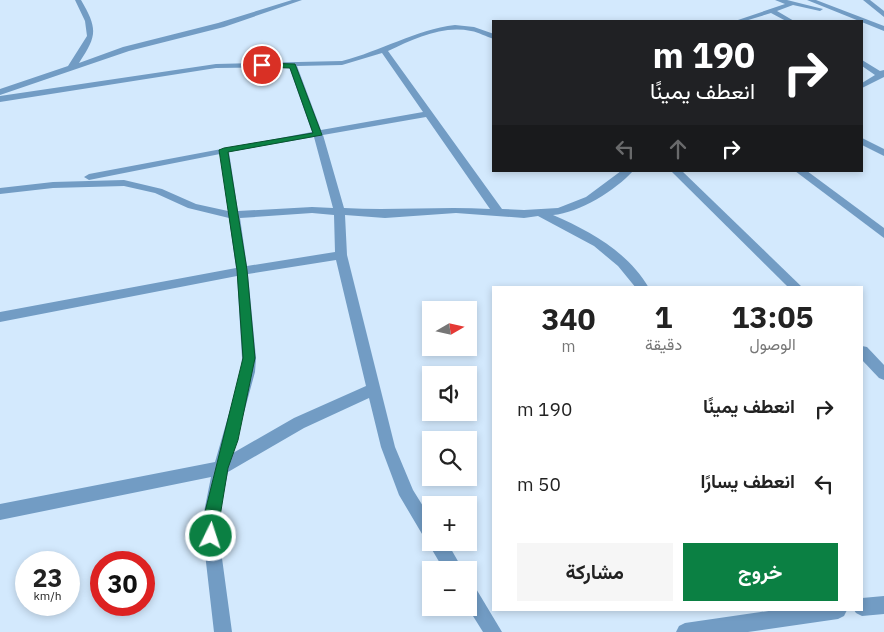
<!DOCTYPE html>
<html lang="ar">
<head>
<meta charset="utf-8">
<style>
  body { margin:0; font-family:"IBM Plex Sans",Vazirmatn,sans-serif; background:#f6f6f6; color:#222; direction:rtl; height:100vh; display:flex; flex-direction:column; font-size:19px; white-space:nowrap }
  * { box-sizing:border-box; margin:0 }
  p { font-size:16px; color:#767676 }
  .icon { flex:none; width:28px; height:28px; fill:none; stroke:currentColor; stroke-width:2; stroke-linecap:round; stroke-linejoin:round }
  .map { position:relative; flex:1; overflow:hidden; direction:ltr }
  .details { position:absolute; left:492px; top:286px; width:371px; height:325px; display:flex; flex-direction:column; background:#fff; border-radius:0px; box-shadow:0 2px 8px #0003; direction:rtl }
  .details>* { flex:none }
  .banner { position:absolute; left:492px; top:20px; width:371px; height:152px; border-radius:0px; box-shadow:0 2px 8px #0003; direction:rtl; background:#202124; color:#fff; overflow:hidden }
  .needle { width:32px; rotate:81deg }
  .fabs { position:absolute; left:422px; top:301px; display:grid; gap:10px }
  .fabs a { display:grid; place-items:center; width:55px; height:55px; border-radius:0px; background:#fff; box-shadow:0 2px 8px #0003; font-size:25px }
  .speed { position:absolute; left:15px; top:551px; display:flex; gap:10px; font-size:25px; font-weight:700; text-align:center }
  .speed>* { display:grid; place-content:center; width:65px; height:65px; border-radius:50%; background:#fff; box-shadow:0 2px 8px #0003; line-height:1 }
  .speed small { font-size:12px; font-weight:400 }
  .speed .limit { border:8px solid #d22; background:#fff; color:#111 }
  .pin { position:absolute; display:grid; place-items:center; width:42px; height:42px; color:#fff; margin:-21px; border:2px solid #fff; border-radius:50%; box-shadow:0 1px 5px #0007 }
  .me { position:absolute; width:55px; margin:-28px; rotate:4deg; stroke-linejoin:round; filter:drop-shadow(0 0 4px #0008) }
  .turn { display:flex; align-items:center; gap:18px; height:105px; padding:0 25px; font-size:22px }
  .turn .icon { width:65px; height:65px; stroke-width:2.5 }
  .turn b { display:block; font-size:35px; line-height:42px }
  .lanes { display:flex; align-items:center; height:48px; padding:0 25px; background:#0003; justify-content:center; gap:25px; direction:ltr }
  .lanes .off { opacity:.35 }
  .eta { display:flex; justify-content:space-evenly; align-items:center; height:85px; text-align:center }
  .eta b { font-size:30px; font-weight:700; line-height:35px }
  .cta { display:flex; gap:10px; margin-top:auto; padding:10px 25px }
  .cta a { flex:1; height:58px; border-radius:0px; background:#0b8043; color:#fff; font-size:20px; font-weight:700; line-height:58px; text-align:center }
  .cta a+a { background:#f6f6f6; color:#222 }
  ul { padding:0; list-style:none }
  li { display:flex; align-items:center; gap:15px; height:75px; padding:0 25px }
  li div { flex:1 }
  li b { display:block; font-size:19px }
  li em { font-style:normal }
  .map>svg:first-child { display:block }
  .lines { fill:none; stroke-linecap:round; stroke-linejoin:round }
  .minor { fill:#729cc4; fill-rule:evenodd }
  .route { fill:#0b8043; stroke:#07532c }
</style>
</head>
<body>
<div class="map">
<svg width="884" height="632" viewBox="0 0 884 632">
  <rect width="100%" height="100%" fill="#d3e9fd"/>
  <g class="lines">
    <!-- minor -->
    <g class="minor">
      <path d="M75,0H81C98,29 97,36 79,63L123,47L218,23L292,0H302L224,27L129,51L0,95V89L68,66L87,36L85,21Z"/>
      <polygon points="775,0 787,0 823,9 820,11 793,5 777,11 794,21 786,21 771,13 745,21 735,21 785,4"/>
      <polygon points="807,0 816,0 884,26 884,31"/>
      <polygon points="863,0 870,0 884,11 884,17"/>
      <path d="M455,25L474,27L494,34V39C486,37 479,32 471,31C442,25 414,39 388,51L502,209L524,210L558,208L586,197L621,171H633C616,190 579,213 553,215C590,231 628,252 649,288H636L618,266L594,246L538,216L524,218L456,213L385,218L345,215L347,255L395,447L413,490L431,519V542H447L463,570H444L431,548L429,541L425,539L399,495L381,447L369,398L304,428L228,472L220,512L219,536L232,632H214L203,536L204,512L211,477L0,520V504L215,462L241,372L242,358L237,276L0,322V312L236,268L229,218L188,208L155,193L124,186L53,188L0,194V188L53,182L124,180L162,189L196,204L228,211L220,154L89,180L84,177L89,174L312,132L289,67L216,68L0,102V96L216,64L342,61C381,51 415,30 455,25ZM382,53L423,112L321,130L297,66L342,65ZM426,117L490,209C441,206 393,211 344,208L323,135ZM314,137L333,208L312,207L238,211L229,152ZM312,213L334,215L335,252L247,266L240,218ZM336,260L366,386L294,418L233,453L255,372L256,358L248,274Z"/>
      <polygon points="862,60 880,71 884,70 884,77 862,88 862,83 875,75 862,66"/>
      <polygon points="862,138 884,149 884,156 862,145"/>
      <polygon points="671,171 682,171 803,288 789,288"/>
      <polygon points="795,171 807,171 884,228 884,238"/>
      <polygon points="862,346 867,347 884,365 884,380 879,378 862,360"/>
      <polygon points="469,584 475,587 502,632 483,632 468,608"/>
      <polygon points="884,596 884,614 862,616 856,613 854,610 862,610 862,598"/>
      <polygon points="775,610 847,610 844,616 838,619 748,632 676,632 679,626 685,623"/>
    </g>
  </g>
  <!-- route -->
  <polygon class="route" points="262,63 295,64 322,135 228,152 247,270 255,358 238,440 228,468 216,541 211,544 206,541 203,536 205,512 243,358 237,270 219,150 224,148 313,133 290,68 260,67"/>
</svg>
<div class="fabs">
<a><svg class="needle" viewBox="-14 -14 28 28"><path d="M0-13l5 13h-10z" fill="#e53935"/><path d="M0 13l5-13h-10z" fill="#767676"/></svg></a>
<a><svg class="icon" aria-label="sound" viewBox="0 0 24 24"><path d="M4 9h4l5-4v14l-5-4H4zM17 9q2 3 0 6"/></svg></a>
<a><svg class="icon" aria-label="search" viewBox="0 0 24 24"><circle cx="10" cy="10" r="6"/><path d="M15 15l6 6"/></svg></a>
<a>+</a>
<a>−</a>
</div>
<div class="speed"><div>23<small>km/h</small></div><div class="limit">30</div></div>
<div class="pin" style="left:262px;top:65px;background:#d93025"><svg class="icon" aria-label="arrive" viewBox="0 0 24 24"><path d="M6 21V4h12l-3 4 3 4H6"/></svg></div>
<svg class="me" style="left:211px;top:536px" viewBox="-20 -20 40 40"><circle r="17" fill="#0b8043" stroke="#fff" stroke-width="3"/><path d="M0-11L8 9 0 5-8 9z" fill="#fff"/></svg>
<div class="banner">
<div class="turn"><svg class="icon" aria-label="right" viewBox="0 0 24 24"><path d="M7 20v-9h11M14 6l5 5-5 5"/></svg><div><b>190 m</b>انعطف يمينًا</div></div>
<div class="lanes"><svg class="icon off" aria-label="left" viewBox="0 0 24 24"><path d="M17 20v-9H6M10 6l-5 5 5 5"/></svg><svg class="icon off" aria-label="ahead" viewBox="0 0 24 24"><path d="M12 20V5M6 11l6-6 6 6"/></svg><svg class="icon" aria-label="right" viewBox="0 0 24 24"><path d="M7 20v-9h11M14 6l5 5-5 5"/></svg></div>
</div>
<section class="details">
<div class="eta">
<div><b>13:05</b><p>الوصول</p></div>
<div><b>1</b><p>دقيقة</p></div>
<div><b>340</b><p>m</p></div>
</div>
<ul>
<li><svg class="icon" aria-label="right" viewBox="0 0 24 24"><path d="M7 20v-9h11M14 6l5 5-5 5"/></svg><div><b>انعطف يمينًا</b></div><em>190 m</em></li>
<li><svg class="icon" aria-label="left" viewBox="0 0 24 24"><path d="M17 20v-9H6M10 6l-5 5 5 5"/></svg><div><b>انعطف يسارًا</b></div><em>50 m</em></li>
</ul>
<div class="cta"><a>خروج</a><a>مشاركة</a></div>
</section>
</div>
</body>
</html>
